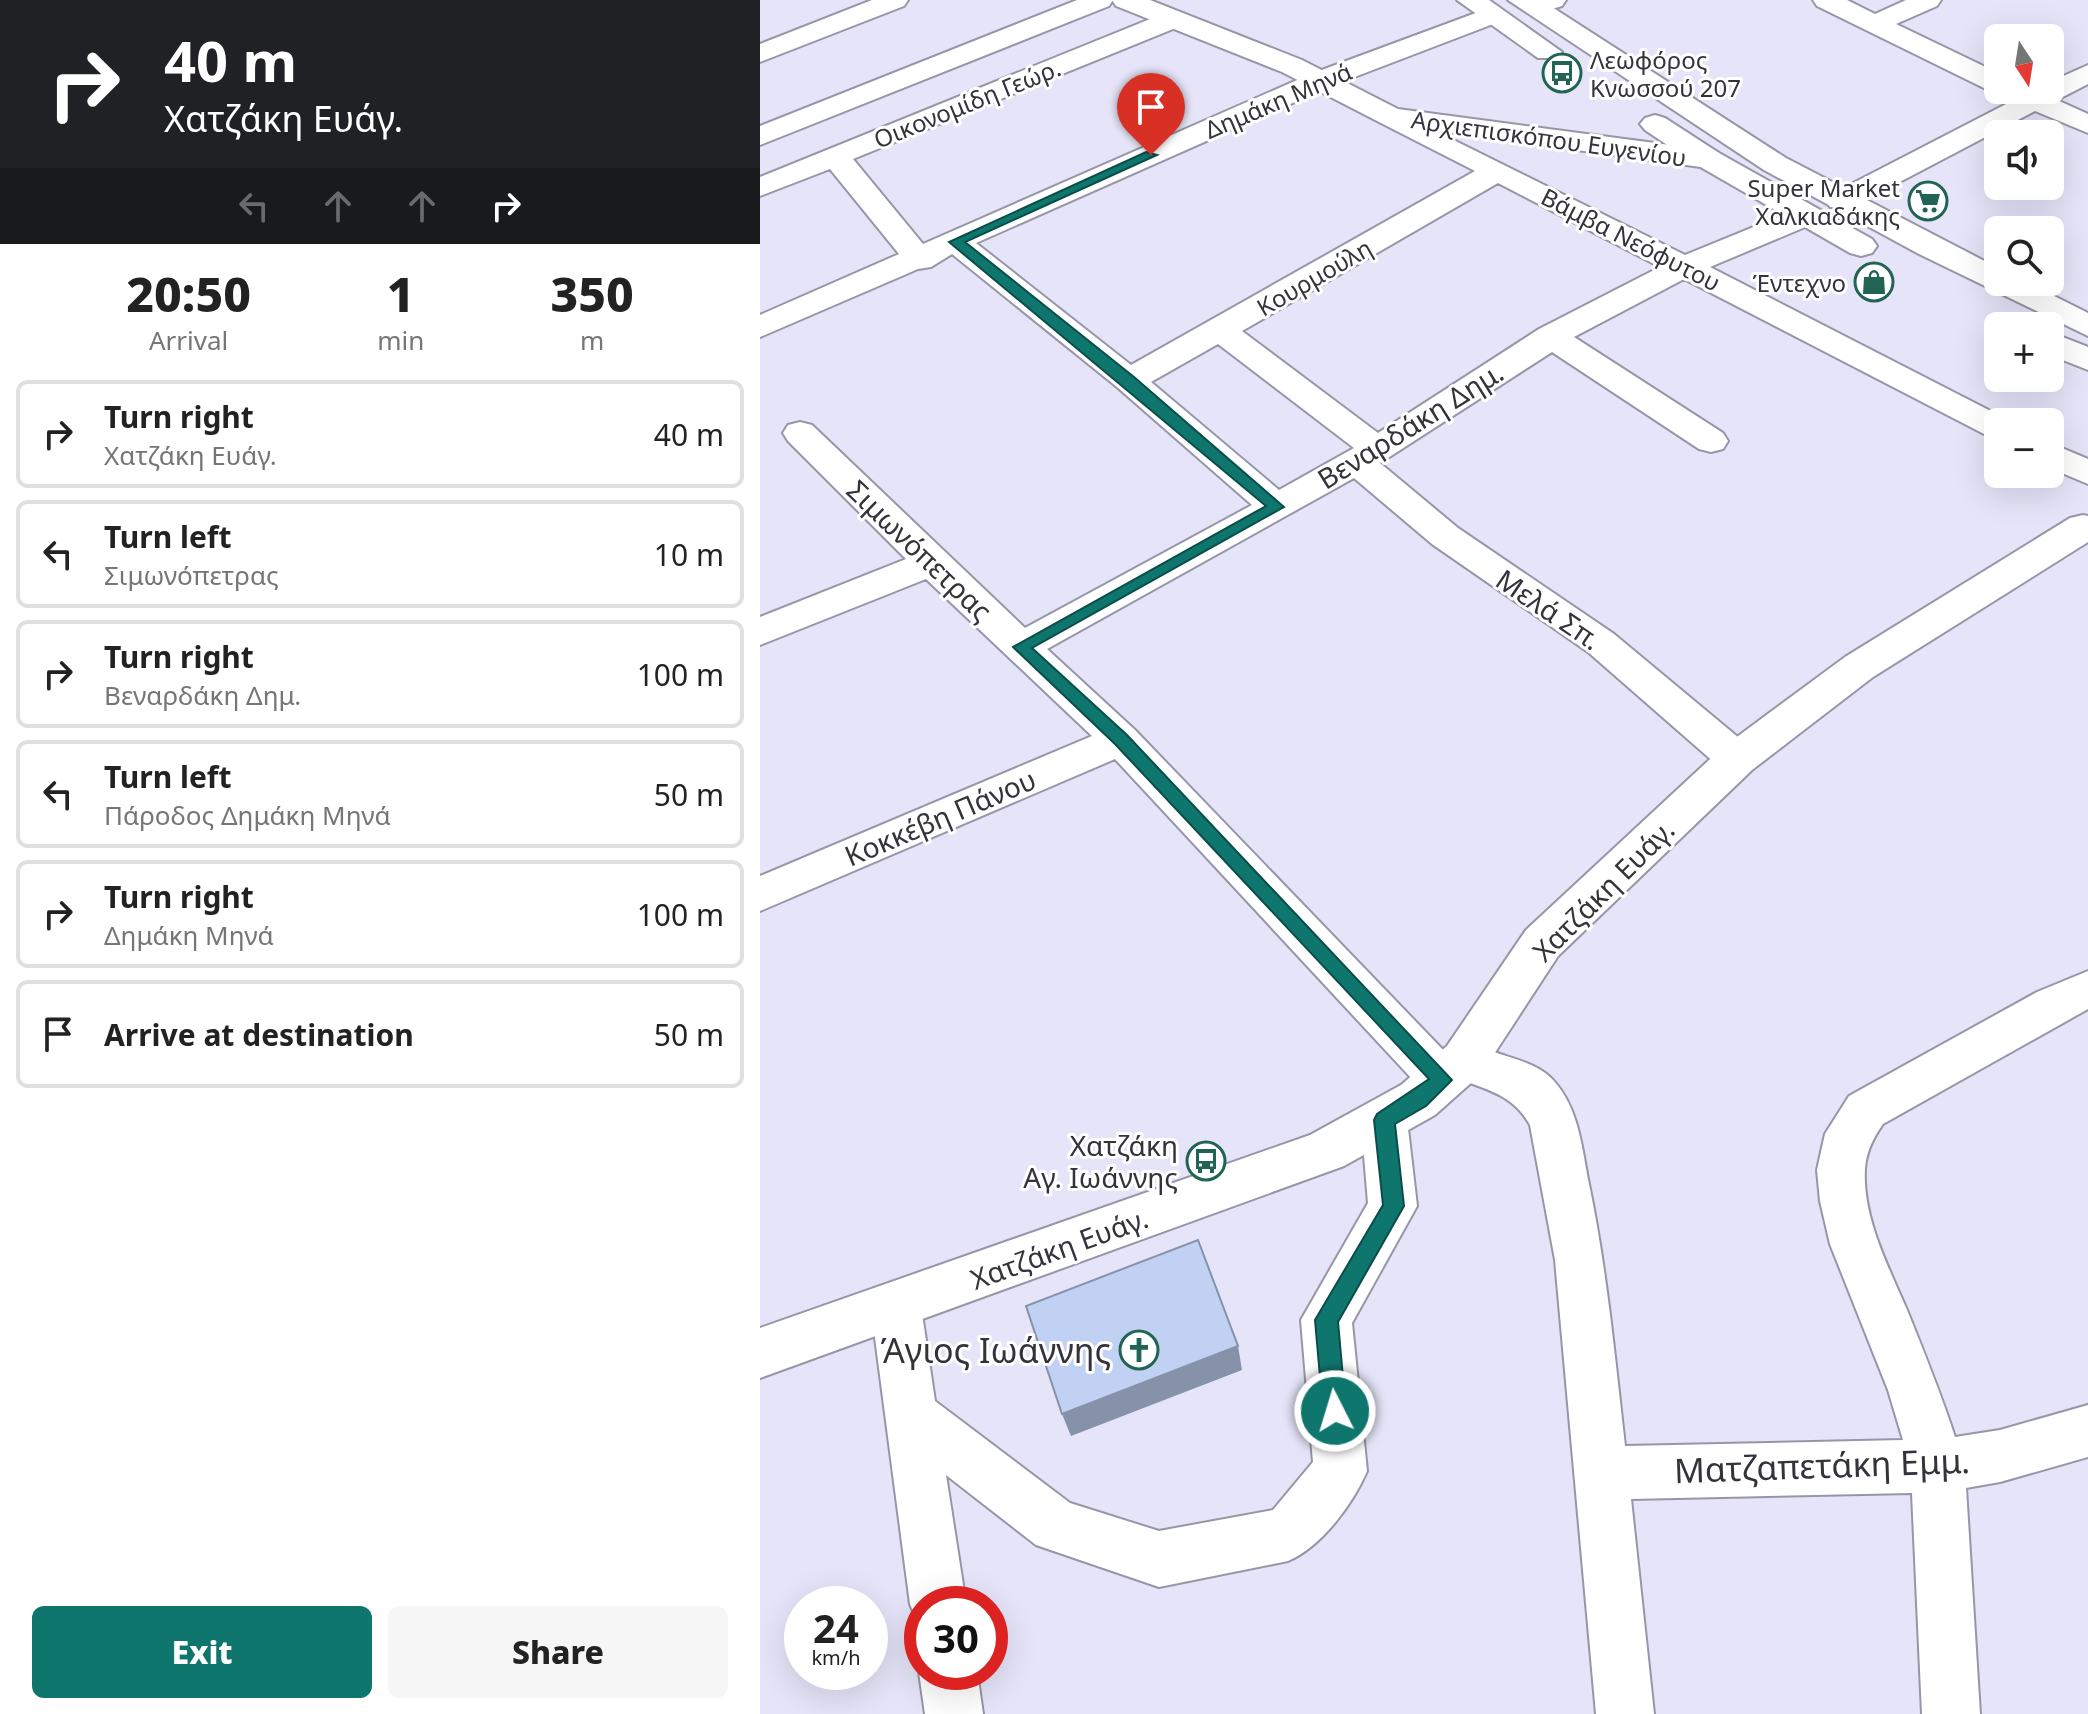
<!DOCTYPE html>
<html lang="en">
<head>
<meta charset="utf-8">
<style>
  body { margin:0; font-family:"Noto Sans",sans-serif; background:#f6f6f6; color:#222; height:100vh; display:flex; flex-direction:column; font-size:30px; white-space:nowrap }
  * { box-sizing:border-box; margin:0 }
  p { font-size:26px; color:#767676 }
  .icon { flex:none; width:44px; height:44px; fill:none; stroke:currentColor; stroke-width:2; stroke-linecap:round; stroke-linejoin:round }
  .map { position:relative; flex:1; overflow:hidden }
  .details { display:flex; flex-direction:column; background:#fff; width:760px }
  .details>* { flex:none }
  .guide { background:#202124; color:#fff; overflow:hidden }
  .needle { width:52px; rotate:168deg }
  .buttons { position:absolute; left:1224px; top:24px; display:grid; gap:16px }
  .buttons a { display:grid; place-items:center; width:80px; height:80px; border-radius:12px; background:#fff; box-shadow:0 8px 32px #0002; font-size:40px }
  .speed { position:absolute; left:24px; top:1586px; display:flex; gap:16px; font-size:40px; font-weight:700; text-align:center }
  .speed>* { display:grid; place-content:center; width:104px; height:104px; border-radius:50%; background:#fff; box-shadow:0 8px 32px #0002; line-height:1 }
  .speed small { font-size:20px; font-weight:400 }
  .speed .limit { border:12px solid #d22; background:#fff; color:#111 }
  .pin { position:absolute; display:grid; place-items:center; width:68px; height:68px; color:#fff; margin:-82px -34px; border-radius:50% 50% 50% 0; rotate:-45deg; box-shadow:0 0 8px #0007 }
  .pin .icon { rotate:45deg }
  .me { position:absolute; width:88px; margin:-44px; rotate:355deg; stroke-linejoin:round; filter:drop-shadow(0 0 6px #0008) }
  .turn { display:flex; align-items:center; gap:28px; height:168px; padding:0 32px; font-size:36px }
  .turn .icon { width:104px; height:104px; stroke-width:2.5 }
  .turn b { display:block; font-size:56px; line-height:68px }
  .lanes { display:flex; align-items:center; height:76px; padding:0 32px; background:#0003; justify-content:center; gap:40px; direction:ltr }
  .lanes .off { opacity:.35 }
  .eta { display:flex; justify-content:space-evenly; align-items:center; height:136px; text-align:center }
  .eta b { font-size:48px; font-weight:800; line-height:56px }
  .cta { display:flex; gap:16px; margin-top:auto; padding:16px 32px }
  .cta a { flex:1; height:92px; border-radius:12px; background:#0f766e; color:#fff; font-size:32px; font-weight:800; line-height:92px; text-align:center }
  .cta a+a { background:#f6f6f6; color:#222 }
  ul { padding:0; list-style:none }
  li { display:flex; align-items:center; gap:24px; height:108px; margin:0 16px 12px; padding:0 16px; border:4px solid #e0e0e0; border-radius:12px }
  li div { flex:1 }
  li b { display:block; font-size:30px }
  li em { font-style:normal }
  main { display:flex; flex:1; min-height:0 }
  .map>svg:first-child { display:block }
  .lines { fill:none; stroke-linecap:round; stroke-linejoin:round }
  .street-casing { stroke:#9796a8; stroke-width:4 }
  .secondary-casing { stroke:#9796a8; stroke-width:4 }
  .primary-casing { stroke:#9796a8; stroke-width:4 }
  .street { fill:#fff; fill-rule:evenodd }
  .secondary { fill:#fff; fill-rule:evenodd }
  .primary { fill:#fff; fill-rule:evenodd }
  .shaded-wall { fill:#8692aa }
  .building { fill:#c0d1f3; stroke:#8692aa; stroke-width:2 }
  .route { fill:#0f766e; stroke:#0a4d48; stroke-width:2 }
  .labels { text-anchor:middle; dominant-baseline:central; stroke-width:6; stroke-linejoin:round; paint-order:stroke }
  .far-poi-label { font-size:24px; fill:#34333b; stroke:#fff; text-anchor:end }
  .far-street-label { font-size:24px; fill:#34333b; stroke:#fff }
  .street-label { font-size:28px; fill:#34333b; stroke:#fff }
  .poi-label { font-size:28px; fill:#34333b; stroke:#fff; text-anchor:end }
  .near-poi-label { font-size:34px; fill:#34333b; stroke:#fff; text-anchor:end }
  .near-street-label { font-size:34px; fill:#34333b; stroke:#fff }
</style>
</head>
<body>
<main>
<section class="details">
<div class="guide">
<div class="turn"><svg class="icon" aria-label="right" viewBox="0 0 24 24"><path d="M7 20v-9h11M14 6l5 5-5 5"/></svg><div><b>40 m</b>Χατζάκη Ευάγ.</div></div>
<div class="lanes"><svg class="icon off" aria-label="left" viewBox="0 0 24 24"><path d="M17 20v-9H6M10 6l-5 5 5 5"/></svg><svg class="icon off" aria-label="ahead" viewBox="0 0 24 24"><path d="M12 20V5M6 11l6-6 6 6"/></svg><svg class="icon off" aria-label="ahead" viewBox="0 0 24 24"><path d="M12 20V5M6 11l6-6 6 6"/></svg><svg class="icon" aria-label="right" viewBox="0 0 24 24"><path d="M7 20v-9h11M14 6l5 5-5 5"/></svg></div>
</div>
<div class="eta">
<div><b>20:50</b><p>Arrival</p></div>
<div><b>1</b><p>min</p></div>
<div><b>350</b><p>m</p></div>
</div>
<ul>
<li><svg class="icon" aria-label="right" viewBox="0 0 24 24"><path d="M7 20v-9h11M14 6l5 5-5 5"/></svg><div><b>Turn right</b><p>Χατζάκη Ευάγ.</p></div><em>40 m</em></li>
<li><svg class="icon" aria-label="left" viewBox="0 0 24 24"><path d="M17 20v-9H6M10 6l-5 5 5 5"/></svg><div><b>Turn left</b><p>Σιμωνόπετρας</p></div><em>10 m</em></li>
<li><svg class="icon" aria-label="right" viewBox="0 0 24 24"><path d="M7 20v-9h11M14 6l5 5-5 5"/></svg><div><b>Turn right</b><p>Βεναρδάκη Δημ.</p></div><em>100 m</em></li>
<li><svg class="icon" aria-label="left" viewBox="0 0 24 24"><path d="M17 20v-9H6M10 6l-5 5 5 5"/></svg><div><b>Turn left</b><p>Πάροδος Δημάκη Μηνά</p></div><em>50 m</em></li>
<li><svg class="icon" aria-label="right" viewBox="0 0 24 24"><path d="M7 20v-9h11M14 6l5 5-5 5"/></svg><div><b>Turn right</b><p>Δημάκη Μηνά</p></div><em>100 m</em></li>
<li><svg class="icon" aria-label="arrive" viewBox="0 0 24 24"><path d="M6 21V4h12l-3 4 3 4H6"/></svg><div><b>Arrive at destination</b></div><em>50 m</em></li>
</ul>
<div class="cta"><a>Exit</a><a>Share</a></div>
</section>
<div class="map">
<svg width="1328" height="1714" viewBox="0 0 1328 1714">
  <rect width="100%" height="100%" fill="#e5e4f8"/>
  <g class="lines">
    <!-- street casing -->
    <g class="street-casing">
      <g id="street">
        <polygon points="112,0 148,0 144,6 0,62 0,44"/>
        <polygon points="317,0 353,0 349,6 0,145 0,126"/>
        <polygon points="767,0 806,0 802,6 772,15 759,7"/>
        <polygon points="1053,0 1087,0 1115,14 1146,0 1181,0 1177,6 1136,24 1238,73 1238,90 1247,90 1228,90 1057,6"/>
        <path d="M732,7L741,9L745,15L741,21L571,86L216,243L371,365L715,171L621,123L617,117L621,111L631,109L925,255L1035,210H1057L1061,216L1057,222L950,267L1252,422H1238V438L1226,435L924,279L814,337L963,433L968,441L963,449L951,452L939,449L792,352L620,463L698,528L854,634L991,748L997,759L991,770L977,774L963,770L828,652L672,544L594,478L287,649L375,730L686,1053L692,1040C723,1029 717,1046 740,1054C758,1060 780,1065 794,1081C819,1109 822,1149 829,1184C847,1271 855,1358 865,1446L1143,1440L1128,1390L1070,1244L1060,1201L1057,1170L1065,1134L1089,1096L1277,992L1328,971V1009L1123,1124C1113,1138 1106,1152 1105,1169C1102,1217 1129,1268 1147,1310C1164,1352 1181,1394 1195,1437L1240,1430L1328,1405V1457L1240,1482L1206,1488L1220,1714H1162L1152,1493L871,1499L894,1714H836L795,1260L770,1125C755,1098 733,1091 704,1081L698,1094L682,1100L666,1094L355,759L0,911V876L332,736L166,579L0,645V617L146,559L28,441L23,433L28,425L40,422L52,425L265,628L492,505L357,387L192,254L171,267L158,269L0,337V315L139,254L70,169L0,196V177L405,13H423L427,19L423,25L93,159L163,244L551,74ZM738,183L900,267L779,329L618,433L482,331ZM458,344L594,448L519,490L391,382Z"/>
        <polygon points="1328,65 1328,84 1297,100 1328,114 1328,133 1275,111 1092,207 1070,207 1066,201 1070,195 1252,101 1245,94 1248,90 1290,90 1290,82"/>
        <polygon points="1290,443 1328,459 1328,484 1290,468"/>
        <path d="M624,1100L641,1106L647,1120L657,1206L592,1323L607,1471C593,1504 561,1547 528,1561L399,1587L276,1545L186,1475L206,1604H162V1625L158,1624L150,1604L111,1307L118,1290L136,1284L154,1290L161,1307L175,1401L310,1503L399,1531L513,1510L553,1462L541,1320L608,1203L601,1120L607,1106Z"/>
        <polygon points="162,1666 162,1672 217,1672 223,1714 165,1714 159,1672"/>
      </g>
    </g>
    <!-- secondary casing -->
    <g class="secondary-casing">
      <g id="secondary">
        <polygon points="352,0 390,0 542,60 638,109 948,150 959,153 963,159 959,165 948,168 621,123 522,72 356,6"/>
        <polygon points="1323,515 1328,516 1328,542 1113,677 992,770 798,956 721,1074 675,1115 584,1166 0,1378 0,1328 550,1135 641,1085 687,1046 766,930 962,748 1085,657 1310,518"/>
      </g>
    </g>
    <!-- primary casing -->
    <g class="primary-casing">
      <g id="primary">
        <polygon points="697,0 729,0 802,52 798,58 778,58"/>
        <polygon points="748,0 781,0 1026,158 1238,268 1238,282 1266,282 1328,313 1328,336 1159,254 1004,170"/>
        <polygon points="895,115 905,118 959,153 1112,239 1117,246 1112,253 1101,256 1090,253 937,165 885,130 880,124 885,118"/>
        <polygon points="1290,332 1328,347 1328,370 1290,355"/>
      </g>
    </g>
    <!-- street -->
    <use href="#street" class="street"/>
    <!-- secondary -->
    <use href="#secondary" class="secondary"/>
    <!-- primary -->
    <use href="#primary" class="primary"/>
  </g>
  <!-- shaded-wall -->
  <polygon class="shaded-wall" points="478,1346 482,1370 311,1436 302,1414"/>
  <!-- building -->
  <polygon class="building" points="438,1240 478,1346 302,1414 266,1306"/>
  <!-- route -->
  <polygon class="route" points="386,152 397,155 205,242 374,377 524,507 272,648 367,735 692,1080 666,1106 635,1124 644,1206 578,1322 586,1411 583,1418 575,1422 567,1418 563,1411 555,1320 623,1205 614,1120 617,1114 669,1079 355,744 253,647 506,506 189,242"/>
  <!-- icons -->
  <defs>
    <g id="bus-ring" transform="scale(2)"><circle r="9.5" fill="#fff" stroke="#226454" stroke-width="1.5"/><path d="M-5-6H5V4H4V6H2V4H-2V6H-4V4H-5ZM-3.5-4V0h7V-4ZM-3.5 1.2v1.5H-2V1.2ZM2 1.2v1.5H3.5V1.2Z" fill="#226454"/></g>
    <g id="supermarket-ring" transform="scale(2)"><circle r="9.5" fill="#fff" stroke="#226454" stroke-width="1.5"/><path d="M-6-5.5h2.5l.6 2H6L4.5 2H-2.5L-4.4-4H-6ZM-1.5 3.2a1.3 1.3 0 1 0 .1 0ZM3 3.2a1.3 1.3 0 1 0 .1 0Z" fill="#226454"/></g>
    <g id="shop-ring" transform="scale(2)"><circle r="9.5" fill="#fff" stroke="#226454" stroke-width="1.5"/><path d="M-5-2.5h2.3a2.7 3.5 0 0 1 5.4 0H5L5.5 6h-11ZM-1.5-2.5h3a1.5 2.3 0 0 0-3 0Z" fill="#226454"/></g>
    <g id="church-ring" transform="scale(2)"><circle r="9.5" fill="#fff" stroke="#226454" stroke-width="1.5"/><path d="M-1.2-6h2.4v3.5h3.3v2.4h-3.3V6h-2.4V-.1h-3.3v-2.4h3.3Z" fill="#226454"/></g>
  </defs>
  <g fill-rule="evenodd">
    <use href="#bus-ring" x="802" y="73"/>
    <use href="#supermarket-ring" x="1168" y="201"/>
    <use href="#shop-ring" x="1114" y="282"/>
    <use href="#bus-ring" x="446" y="1161"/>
    <use href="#church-ring" x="379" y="1350"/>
  </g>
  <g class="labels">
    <!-- far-poi labels -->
    <g class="far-poi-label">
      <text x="830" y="59" text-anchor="start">Λεωφόρος<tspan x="830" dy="28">Κνωσσού 207</tspan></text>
      <text x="1140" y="187">Super Market<tspan x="1140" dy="28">Χαλκιαδάκης</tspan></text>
      <text x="1086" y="282">Έντεχνο</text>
    </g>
    <!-- far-street labels -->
    <g class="far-street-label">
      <text transform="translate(518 100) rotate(-23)">Δημάκη Μηνά</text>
      <text transform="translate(207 103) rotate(-22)">Οικονομίδη Γεώρ.</text>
      <text transform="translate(789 138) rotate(8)">Αρχιεπισκόπου Ευγενίου</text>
      <text transform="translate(871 239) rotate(27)">Βάμβα Νεόφυτου</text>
      <text transform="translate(554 277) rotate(-30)">Κουρμούλη</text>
    </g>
    <!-- street labels -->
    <g class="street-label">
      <text transform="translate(650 425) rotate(-32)">Βεναρδάκη Δημ.</text>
      <text transform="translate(160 550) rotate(44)">Σιμωνόπετρας</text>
      <text transform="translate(789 609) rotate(34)">Μελά Σπ.</text>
      <text transform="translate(180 817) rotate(-23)">Κοκκέβη Πάνου</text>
      <text transform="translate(843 890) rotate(-45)">Χατζάκη Ευάγ.</text>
      <text transform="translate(299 1248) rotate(-20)">Χατζάκη Ευάγ.</text>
    </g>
    <!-- poi labels -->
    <g class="poi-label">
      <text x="418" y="1145">Χατζάκη<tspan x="418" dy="32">Αγ. Ιωάννης</tspan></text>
    </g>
    <!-- near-poi labels -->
    <g class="near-poi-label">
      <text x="351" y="1350">Άγιος Ιωάννης</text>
    </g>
    <!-- near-street labels -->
    <g class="near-street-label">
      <text transform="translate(1062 1465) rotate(-2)">Ματζαπετάκη Εμμ.</text>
    </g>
  </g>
</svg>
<div class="buttons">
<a><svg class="needle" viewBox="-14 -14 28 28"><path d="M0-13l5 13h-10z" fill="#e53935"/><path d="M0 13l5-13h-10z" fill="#767676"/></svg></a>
<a><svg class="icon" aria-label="sound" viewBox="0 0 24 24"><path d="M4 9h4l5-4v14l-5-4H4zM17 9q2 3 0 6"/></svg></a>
<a><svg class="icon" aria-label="search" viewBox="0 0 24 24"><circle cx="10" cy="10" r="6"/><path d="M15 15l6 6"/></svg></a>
<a>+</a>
<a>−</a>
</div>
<div class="speed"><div>24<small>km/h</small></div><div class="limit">30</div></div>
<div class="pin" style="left:391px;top:155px;background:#d93025"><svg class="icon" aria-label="arrive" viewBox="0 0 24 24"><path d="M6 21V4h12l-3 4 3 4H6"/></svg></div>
<svg class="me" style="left:575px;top:1411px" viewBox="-20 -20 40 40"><circle r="17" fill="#0f766e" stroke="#fff" stroke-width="3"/><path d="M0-11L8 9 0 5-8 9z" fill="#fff"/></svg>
</div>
</main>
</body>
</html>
